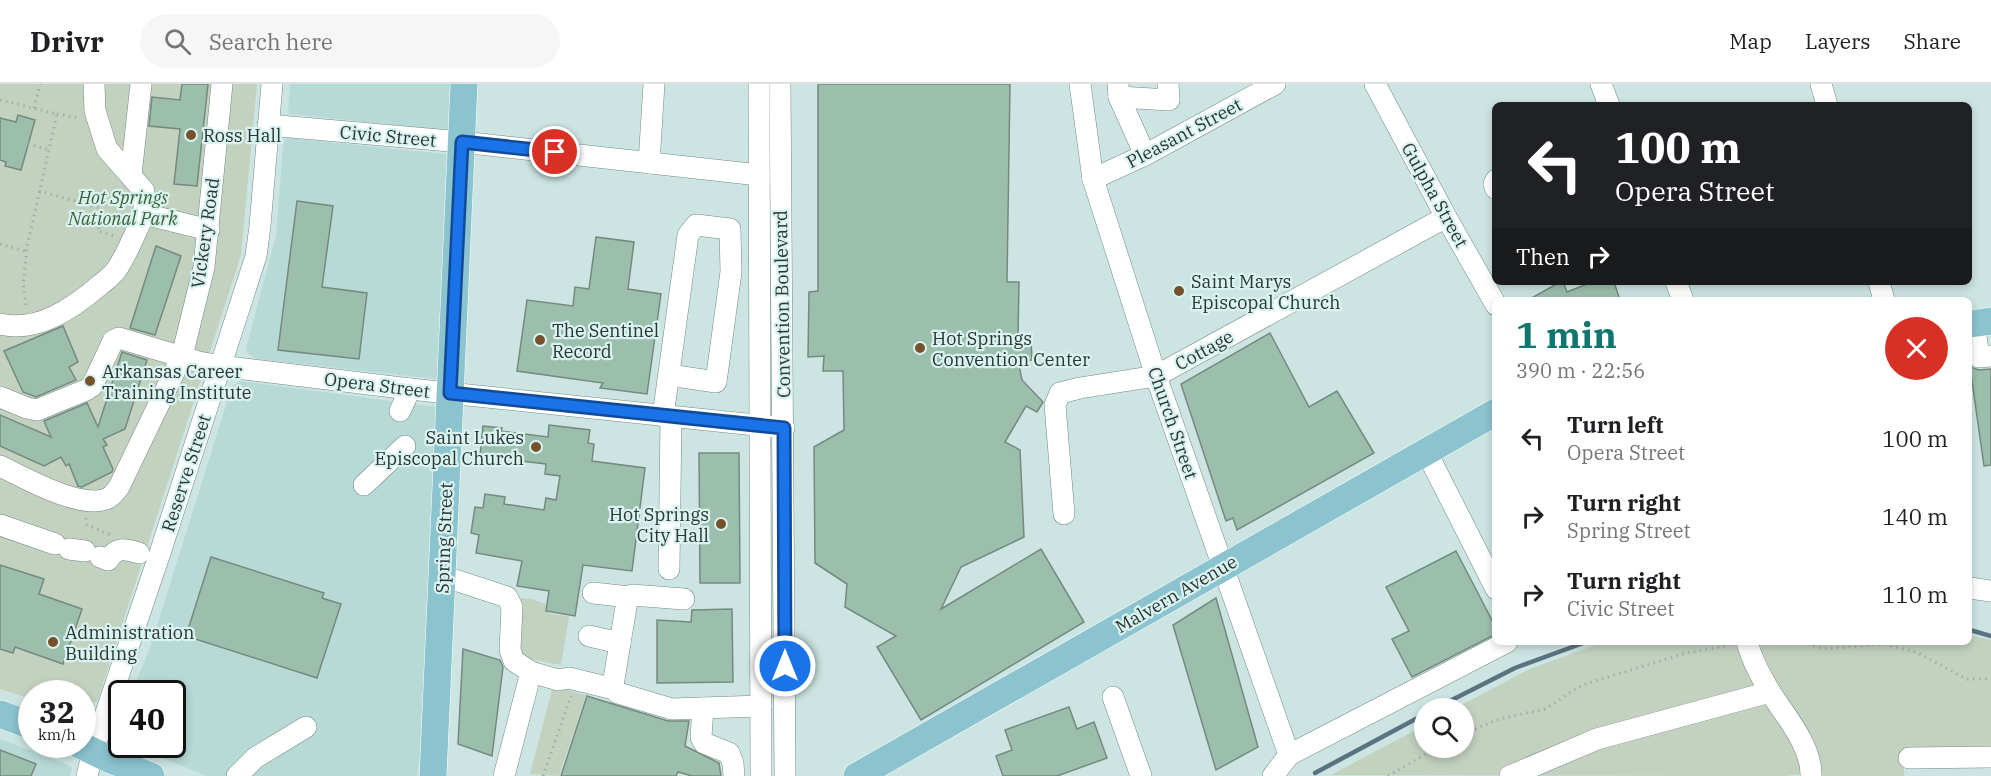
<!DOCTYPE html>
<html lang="en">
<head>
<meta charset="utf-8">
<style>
  body { margin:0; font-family:"IBM Plex Serif",serif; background:#f6f6f6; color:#202124; height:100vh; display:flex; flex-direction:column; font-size:22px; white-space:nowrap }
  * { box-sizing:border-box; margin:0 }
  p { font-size:20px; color:#757577 }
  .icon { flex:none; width:33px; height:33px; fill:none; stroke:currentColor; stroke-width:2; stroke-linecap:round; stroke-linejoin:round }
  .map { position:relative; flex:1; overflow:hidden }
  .side { position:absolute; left:1492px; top:213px; width:480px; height:348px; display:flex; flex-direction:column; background:#fff; border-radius:9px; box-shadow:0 3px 9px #0003 }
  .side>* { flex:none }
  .top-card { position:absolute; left:1492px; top:18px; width:480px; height:183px; border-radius:9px; box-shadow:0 3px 9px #0003; background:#202124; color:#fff; overflow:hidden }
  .fabs { position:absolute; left:1414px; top:614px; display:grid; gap:12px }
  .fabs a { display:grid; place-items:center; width:60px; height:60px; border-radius:50%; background:#fff; box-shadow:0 3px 9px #0003; font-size:30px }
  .speed { position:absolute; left:18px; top:596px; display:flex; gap:12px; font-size:30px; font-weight:700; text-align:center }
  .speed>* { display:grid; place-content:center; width:78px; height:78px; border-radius:50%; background:#fff; box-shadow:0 3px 9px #0003; line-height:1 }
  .speed small { font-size:15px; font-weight:400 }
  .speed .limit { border:3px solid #111; border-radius:9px; background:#fff; color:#111 }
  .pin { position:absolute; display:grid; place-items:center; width:51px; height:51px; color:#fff; margin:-26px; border:3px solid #fff; border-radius:50%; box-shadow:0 2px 6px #0007 }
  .me { position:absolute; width:66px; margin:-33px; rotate:0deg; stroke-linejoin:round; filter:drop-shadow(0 0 4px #0008) }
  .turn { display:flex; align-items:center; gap:21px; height:126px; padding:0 24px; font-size:27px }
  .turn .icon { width:78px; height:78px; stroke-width:2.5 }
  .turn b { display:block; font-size:42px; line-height:51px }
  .then { display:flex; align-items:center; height:57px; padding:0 24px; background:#0003; gap:12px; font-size:22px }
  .round { display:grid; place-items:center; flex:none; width:63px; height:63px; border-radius:32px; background:#f6f6f6 }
  .summary { display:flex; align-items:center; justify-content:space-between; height:102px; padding:0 24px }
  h1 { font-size:36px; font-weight:800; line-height:45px; color:#0f766e }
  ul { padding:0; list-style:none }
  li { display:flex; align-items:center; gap:18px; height:78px; padding:0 24px }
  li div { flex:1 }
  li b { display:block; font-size:22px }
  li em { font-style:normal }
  header { display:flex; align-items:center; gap:36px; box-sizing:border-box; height:84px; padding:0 30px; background:#fff; border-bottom:2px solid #e0e0e0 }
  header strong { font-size:28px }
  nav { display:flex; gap:33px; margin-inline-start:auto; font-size:21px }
  .search { width:420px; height:54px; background:#f6f6f6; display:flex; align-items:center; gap:15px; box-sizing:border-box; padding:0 21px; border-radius:33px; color:#757577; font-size:22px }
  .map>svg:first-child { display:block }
  .built { fill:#b7dad6 }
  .green { fill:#c3d1bf }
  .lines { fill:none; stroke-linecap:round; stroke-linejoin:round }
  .stream { stroke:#5b7380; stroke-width:4.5 }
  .building { fill:#9cbfad; stroke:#75897f; stroke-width:1.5 }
  .minor-casing { stroke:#718986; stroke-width:22 }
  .major-casing { stroke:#fff; stroke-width:28 }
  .path { stroke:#9cb0ae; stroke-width:3; stroke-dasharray:1.5 4.5; stroke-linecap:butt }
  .minor { stroke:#fff; stroke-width:21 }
  .major { stroke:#8bc3ce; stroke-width:27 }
  .route-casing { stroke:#114b97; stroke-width:15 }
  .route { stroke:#1a73e8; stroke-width:10 }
  .poi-dot { fill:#76522c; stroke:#d9f3f0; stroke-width:2 }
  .labels { text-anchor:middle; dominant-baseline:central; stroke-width:4.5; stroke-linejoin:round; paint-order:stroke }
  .street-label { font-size:18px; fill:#2b3534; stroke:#d9f3f0 }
  .poi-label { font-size:18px; fill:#2b3534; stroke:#d9f3f0; text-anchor:start }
  .park-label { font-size:18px; font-style:italic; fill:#3e5f36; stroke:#d9f3f0 }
</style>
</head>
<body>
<header>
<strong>Drivr</strong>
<div class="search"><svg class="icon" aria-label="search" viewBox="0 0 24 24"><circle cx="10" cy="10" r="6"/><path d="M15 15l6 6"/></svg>Search here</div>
<nav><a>Map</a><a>Layers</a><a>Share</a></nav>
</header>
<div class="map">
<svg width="1991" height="692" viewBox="0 0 1991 692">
  <rect width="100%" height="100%" fill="#cce5e2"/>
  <!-- built -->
  <g class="built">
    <polygon points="290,0 451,0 448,45 443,46 290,30 288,26"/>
    <polygon points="288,54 445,70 448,74 439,289 436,295 256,275 248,270 246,264 276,152 283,61 285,56"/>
    <polygon points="240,297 437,323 421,671 417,692 207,692 129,660 172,660 172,609 131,609 150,564 232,302"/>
    <polygon points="0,655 68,681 72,684 70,692 0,692"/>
  </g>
  <!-- green -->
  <g class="green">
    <polygon points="0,0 257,0 241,171 101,606 98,616 83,624 82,609 32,609 31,615 0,605"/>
    <polygon points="521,514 532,515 545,520 550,530 569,532 561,581 524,574 516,556"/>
    <polygon points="1970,551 1991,556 1991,668 1904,663 1904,692 1819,692 1770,593 1757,558 1970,558"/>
    <path d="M1611,558H1738C1757,593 1797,652 1803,690L1785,692L1331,691L1425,641V663H1464V624H1456L1530,585L1601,559Z"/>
    <polygon points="553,602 586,611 559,692 530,690"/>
  </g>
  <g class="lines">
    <!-- stream -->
    <g class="stream">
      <polyline points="1970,546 1991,552"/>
      <polyline points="1436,624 1515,584 1586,558"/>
      <polyline points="1315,689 1425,630"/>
    </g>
  </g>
  <!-- building -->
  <g class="building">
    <polygon points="182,0 208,0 197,102 174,100 180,45 149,42 152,13 180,16"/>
    <polygon points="818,0 1010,0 1007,198 1019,198 1018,254 1031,256 1032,276 1018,277 1022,296 1043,318 1037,328 1026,322 1005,358 1020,366 1024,453 961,483 941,525 1041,465 1084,538 921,636 877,563 896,552 845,523 847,500 815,479 814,363 844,346 843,287 823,287 824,272 808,273 809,208 818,207"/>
    <polygon points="18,31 35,36 21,86 5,82 6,78 0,76 0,34 16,38"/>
    <polygon points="297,117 333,122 322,203 367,209 359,275 278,266"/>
    <polygon points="596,153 634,158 628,205 661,210 647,310 600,304 603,299 517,287 527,216 573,222 575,203 589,205"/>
    <polygon points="156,162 181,172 155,251 130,244"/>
    <polygon points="1560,198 1563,198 1567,208 1592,198 1614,198 1620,216 1528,216"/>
    <polygon points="63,242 78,278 69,283 76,296 36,313 23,308 4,267"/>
    <polygon points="1270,249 1309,323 1337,307 1374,369 1237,446 1233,434 1226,437 1181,300"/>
    <polygon points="122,268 147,276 125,345 103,355 107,361 103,363 113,385 112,388 82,403 78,402 69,380 66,382 61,373 44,382 0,362 0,331 51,353 44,337 87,319 98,343"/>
    <polygon points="1970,283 1979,286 1991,285 1991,381 1984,382"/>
    <polygon points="549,341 590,346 588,359 594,360 592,377 645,384 632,487 583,481 575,532 546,527 549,507 517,502 522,477 476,469 479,451 471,449 475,423 483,424 485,410 505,413 504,420 544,426 546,414 556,416 560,392 545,390 546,380 480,372 483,342 502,344 501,347 548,353"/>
    <polygon points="699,369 739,369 740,499 700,499"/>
    <polygon points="1456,467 1496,544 1496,550 1412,593 1392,555 1409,547 1386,503"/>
    <polygon points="211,473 324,509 322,514 341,520 317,594 186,552"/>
    <polygon points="0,481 44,495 39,510 82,525 63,580 15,563 13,569 0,565"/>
    <polygon points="1216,514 1258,663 1216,686 1173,541"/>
    <polygon points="732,525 733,598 657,599 657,536 691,538 692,526"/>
    <polygon points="463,565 500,576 503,583 492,672 458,660"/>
    <polygon points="587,612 668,637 689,637 685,662 719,679 721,692 692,692 678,688 676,692 561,692"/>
    <polygon points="1069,623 1077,645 1094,638 1107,674 1057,692 1003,692 996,672 1012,666 1005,646"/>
    <polygon points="0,666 36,680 31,692 0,692"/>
  </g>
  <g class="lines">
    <!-- minor casing -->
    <g class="minor-casing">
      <g id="minor">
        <polyline points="94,0 95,27 107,65 144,107 144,130 209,146"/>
        <polyline points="759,0 761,692"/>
        <polyline points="780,0 785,692"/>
        <polyline points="1080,0 1093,95 1156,292 1289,671"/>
        <polyline points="1118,0 1119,13 1145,71"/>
        <polyline points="1375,0 1446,133 1496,221"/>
        <polyline points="1601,0 1609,21"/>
        <polyline points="1821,0 1827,21"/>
        <polyline points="1119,13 1169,16 1168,0"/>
        <polyline points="268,41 462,58 759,91"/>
        <polyline points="649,79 654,0"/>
        <polyline points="131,91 141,0"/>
        <polyline points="1093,95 1145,71 1275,0"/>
        <polyline points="1496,96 1494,100 1496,105"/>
        <polyline points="1676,198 1683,216"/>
        <polyline points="1879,198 1884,216"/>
        <polyline points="1974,239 1979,273 1991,272"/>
        <path d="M0,240C38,249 73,224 100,201C106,196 113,191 117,185C128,168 136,148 144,130"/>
        <polyline points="0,313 27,324 37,326 86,306 92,302 113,257 119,254 199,278 220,282 410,305 784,344"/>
        <polyline points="400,327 410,305"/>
        <polyline points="663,332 688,151 696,141 730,145 731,188 716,298 669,291"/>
        <polyline points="1427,369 1496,505"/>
        <path d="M0,382C25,394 79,425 106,415C112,413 115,408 119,403L182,272L204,183L222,0"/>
        <polyline points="364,401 405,362"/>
        <polyline points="1064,430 1055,321 1060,309 1080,304 1156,292 1446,133"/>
        <polyline points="0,441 55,460"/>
        <polyline points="69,465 85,467"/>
        <path d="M100,473L108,476C117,462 125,465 139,469"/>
        <polyline points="669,485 671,333"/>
        <polyline points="443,492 507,513 512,523 510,566 514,577 531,588 558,596 569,594 614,605"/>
        <polyline points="1970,504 1991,507"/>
        <polyline points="593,509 629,513"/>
        <polyline points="589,552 620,559 627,517 632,511 684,515"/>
        <path d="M1747,558C1751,573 1758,587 1766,601C1781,628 1812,659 1811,692"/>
        <polyline points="620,559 613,601 614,605 618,609 672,625 761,622"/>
        <polyline points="1113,613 1141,692"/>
        <polyline points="703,624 701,653 704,659 729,669 733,679 734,692"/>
        <polyline points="1909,674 1991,673"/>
        <polyline points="87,692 93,667 160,469 256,172 260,142 272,0"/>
        <polyline points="237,692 255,674 306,643"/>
        <polyline points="504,692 531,588"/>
        <polyline points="1273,692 1289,671 1507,558"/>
        <polyline points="1510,692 1597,655 1770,608"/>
      </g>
    </g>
    <!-- major casing -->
    <g class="major-casing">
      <g id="major">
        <polyline points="1970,240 1991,237"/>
        <polyline points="0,630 32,642"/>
        <polyline points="78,660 111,676 151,692"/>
        <polyline points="433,692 464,0"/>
        <polyline points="857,692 1496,328"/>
      </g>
    </g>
    <!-- path -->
    <g class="path">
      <polyline points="0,16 57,30 27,163 23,200 26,222"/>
      <polyline points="34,24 40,0"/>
      <polyline points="57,30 79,34"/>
      <polyline points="28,60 49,66"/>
      <polyline points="39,107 100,124 103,130 98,147 114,152"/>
      <polyline points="0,160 26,167"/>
      <polyline points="86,434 87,441 111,451"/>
      <polyline points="1802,558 1823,565 1884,560 1916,568 1967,595 1991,595"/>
      <polyline points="1464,650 1499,635 1545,625 1582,601 1686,569 1730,561"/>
      <polyline points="543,692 571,612"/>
      <polyline points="1388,692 1438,663"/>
    </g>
    <!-- minor -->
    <use href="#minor" class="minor"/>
    <!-- major -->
    <use href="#major" class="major"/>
  </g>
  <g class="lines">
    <!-- route casing -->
    <g class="route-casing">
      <polyline id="route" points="555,68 462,58 450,309 784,344 785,582"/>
    </g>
    <!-- route -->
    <use href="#route" class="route"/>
  </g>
  <!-- markers -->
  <g class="poi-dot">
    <circle cx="191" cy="51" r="6"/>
    <circle cx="1179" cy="207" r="6"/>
    <circle cx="540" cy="256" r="6"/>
    <circle cx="920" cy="264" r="6"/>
    <circle cx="90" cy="297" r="6"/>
    <circle cx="536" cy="363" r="6"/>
    <circle cx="721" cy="440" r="6"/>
    <circle cx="53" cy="558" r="6"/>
  </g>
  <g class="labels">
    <!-- street labels -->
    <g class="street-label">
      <text transform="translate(1184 49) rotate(-28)">Pleasant Street</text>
      <text transform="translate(388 52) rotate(5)">Civic Street</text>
      <text transform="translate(1435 111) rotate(61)">Gulpha Street</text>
      <text transform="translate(205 149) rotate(-82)">Vickery Road</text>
      <text transform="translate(782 220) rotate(-91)">Convention Boulevard</text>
      <text transform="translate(1204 266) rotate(-29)">Cottage</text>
      <text transform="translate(377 301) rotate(7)">Opera Street</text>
      <text transform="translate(1173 339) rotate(71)">Church Street</text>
      <text transform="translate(186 389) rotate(-72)">Reserve Street</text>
      <text transform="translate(444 454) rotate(-88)">Spring Street</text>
      <text transform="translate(1176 510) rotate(-30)">Malvern Avenue</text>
    </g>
    <!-- poi labels -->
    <g class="poi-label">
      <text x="203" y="51">Ross Hall</text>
      <text x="1191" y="197">Saint Marys<tspan x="1191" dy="21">Episcopal Church</tspan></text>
      <text x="552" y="246">The Sentinel<tspan x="552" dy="21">Record</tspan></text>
      <text x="932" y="254">Hot Springs<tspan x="932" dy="21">Convention Center</tspan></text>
      <text x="102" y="287">Arkansas Career<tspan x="102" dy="21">Training Institute</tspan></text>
      <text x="524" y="353" text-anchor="end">Saint Lukes<tspan x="524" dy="21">Episcopal Church</tspan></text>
      <text x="709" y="430" text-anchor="end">Hot Springs<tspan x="709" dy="21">City Hall</tspan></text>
      <text x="65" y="548">Administration<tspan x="65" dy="21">Building</tspan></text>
    </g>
    <!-- park labels -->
    <g class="park-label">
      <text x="123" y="113">Hot Springs<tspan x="123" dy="21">National Park</tspan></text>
    </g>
  </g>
</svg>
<div class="fabs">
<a><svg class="icon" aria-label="search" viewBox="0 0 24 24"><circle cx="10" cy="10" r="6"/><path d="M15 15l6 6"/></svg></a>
</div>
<div class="speed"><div>32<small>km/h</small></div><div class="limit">40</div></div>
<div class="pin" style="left:555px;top:68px;background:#d93025"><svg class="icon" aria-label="arrive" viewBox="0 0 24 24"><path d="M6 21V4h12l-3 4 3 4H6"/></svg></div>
<svg class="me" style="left:785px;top:582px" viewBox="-20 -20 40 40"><circle r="17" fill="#1a73e8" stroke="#fff" stroke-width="3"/><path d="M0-11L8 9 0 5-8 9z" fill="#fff"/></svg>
<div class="top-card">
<div class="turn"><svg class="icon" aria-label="left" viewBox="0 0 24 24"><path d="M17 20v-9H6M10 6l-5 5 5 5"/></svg><div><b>100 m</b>Opera Street</div></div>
<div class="then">Then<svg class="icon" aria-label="right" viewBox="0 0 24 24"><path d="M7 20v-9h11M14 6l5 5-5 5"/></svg></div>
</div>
<section class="side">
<div class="summary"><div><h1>1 min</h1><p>390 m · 22:56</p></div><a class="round" style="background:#d93025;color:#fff"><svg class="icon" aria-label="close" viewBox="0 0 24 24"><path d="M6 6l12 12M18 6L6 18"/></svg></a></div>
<ul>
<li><svg class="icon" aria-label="left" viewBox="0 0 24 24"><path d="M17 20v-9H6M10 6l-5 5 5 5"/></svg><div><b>Turn left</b><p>Opera Street</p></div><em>100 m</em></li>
<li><svg class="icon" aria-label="right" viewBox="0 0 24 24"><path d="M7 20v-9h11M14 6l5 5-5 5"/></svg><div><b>Turn right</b><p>Spring Street</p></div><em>140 m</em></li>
<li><svg class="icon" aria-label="right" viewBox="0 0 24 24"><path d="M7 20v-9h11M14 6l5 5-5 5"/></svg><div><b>Turn right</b><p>Civic Street</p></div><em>110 m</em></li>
</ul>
</section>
</div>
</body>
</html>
